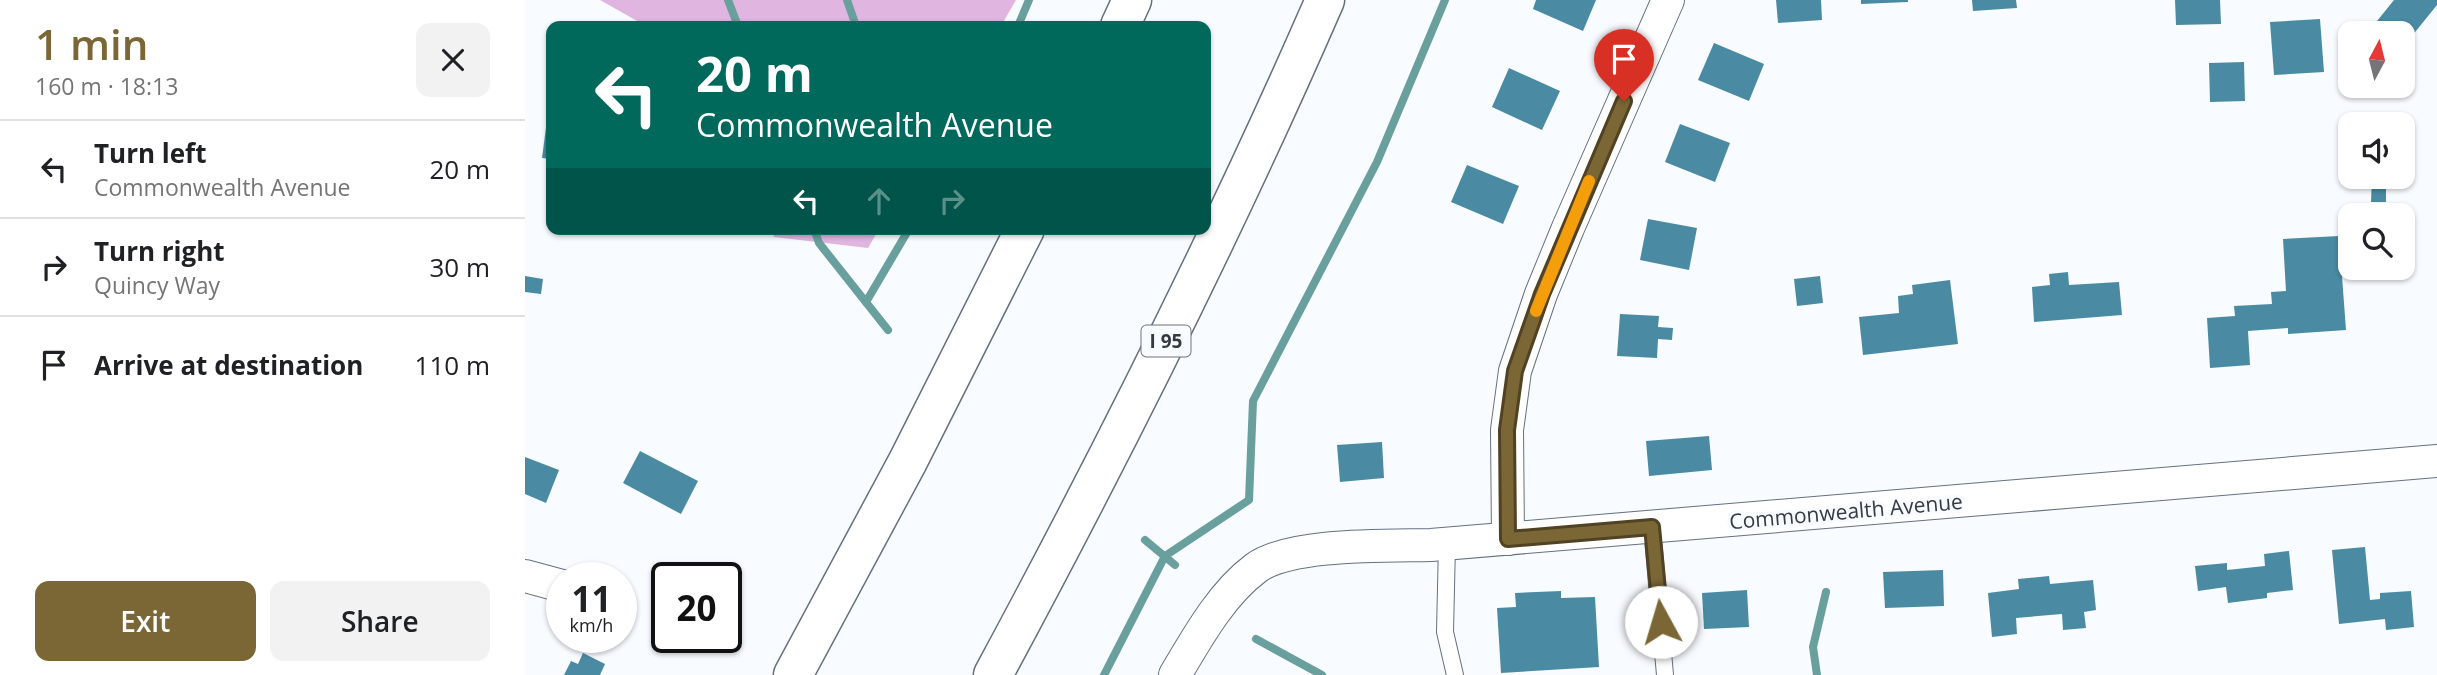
<!DOCTYPE html>
<html lang="en">
<head>
<meta charset="utf-8">
<style>
  body { margin:0; font-family:"Open Sans",sans-serif; background:#f2f2f2; color:#202124; height:100vh; display:flex; flex-direction:column; font-size:26px; white-space:nowrap }
  * { box-sizing:border-box; margin:0 }
  p { font-size:23px; color:#757577 }
  .icon { flex:none; width:38px; height:38px; fill:none; stroke:currentColor; stroke-width:2; stroke-linecap:round; stroke-linejoin:round }
  .map { position:relative; flex:1; overflow:hidden }
  .side { display:flex; flex-direction:column; background:#fff; width:525px }
  .side>* { flex:none }
  .banner { position:absolute; left:21px; top:21px; width:665px; height:214px; border-radius:14px; box-shadow:0 2px 5px #0004; background:#00695c; color:#fff; overflow:hidden }
  .needle { width:46px; rotate:7deg }
  .buttons { position:absolute; left:1813px; top:21px; display:grid; gap:14px }
  .buttons a { display:grid; place-items:center; width:77px; height:77px; border-radius:14px; background:#fff; box-shadow:0 2px 5px #0004; font-size:35px }
  .speed { position:absolute; left:21px; top:562px; display:flex; gap:14px; font-size:35px; font-weight:700; text-align:center }
  .speed>* { display:grid; place-content:center; width:91px; height:91px; border-radius:50%; background:#fff; box-shadow:0 2px 5px #0004; line-height:1 }
  .speed small { font-size:18px; font-weight:400 }
  .speed .limit { border:4px solid #111; border-radius:10px; background:#fff; color:#111 }
  .pin { position:absolute; display:grid; place-items:center; width:60px; height:60px; color:#fff; margin:-72px -30px; border-radius:50% 50% 50% 0; rotate:-45deg; box-shadow:0 0 7px #0007 }
  .pin .icon { rotate:45deg }
  .me { position:absolute; width:77px; margin:-38px; rotate:354deg; stroke-linejoin:round; filter:drop-shadow(0 0 5px #0008) }
  .turn { display:flex; align-items:center; gap:24px; height:147px; padding:0 35px; font-size:32px }
  .turn .icon { width:91px; height:91px; stroke-width:2.5 }
  .turn b { display:block; font-size:49px; line-height:60px }
  .lanes { display:flex; align-items:center; height:66px; padding:0 35px; background:#0003; justify-content:center; gap:35px; direction:ltr }
  .lanes .off { opacity:.35 }
  .round { display:grid; place-items:center; flex:none; width:74px; height:74px; border-radius:14px; background:#f2f2f2 }
  .head { display:flex; align-items:center; justify-content:space-between; height:119px; padding:0 35px }
  h1 { font-size:42px; font-weight:600; line-height:52px; color:#7b6635 }
  .primary-button { display:flex; gap:14px; margin-top:auto; padding:14px 35px }
  .primary-button a { flex:1; height:80px; border-radius:14px; background:#7b6635; color:#fff; font-size:28px; font-weight:600; line-height:80px; text-align:center }
  .primary-button a+a { background:#f2f2f2; color:#202124 }
  ul { padding:0; list-style:none }
  li { display:flex; align-items:center; gap:21px; height:98px; padding:0 35px; border-top:2px solid #e0e0e0 }
  li div { flex:1 }
  li b { display:block; font-size:26px }
  li em { font-style:normal }
  main { display:flex; flex:1; min-height:0 }
  .map>svg:first-child { display:block }
  .forest { fill:#e0b5e0 }
  .lines { fill:none; stroke-linecap:round; stroke-linejoin:round }
  .stream { stroke:#699f9d; stroke-width:8 }
  .building { fill:#4a8ba3 }
  .lane-casing { stroke:#647082; stroke-width:18 }
  .street-casing { stroke:#647082; stroke-width:34 }
  .highway-casing { stroke:#647082; stroke-width:41 }
  .lane { stroke:#fff; stroke-width:16 }
  .street { stroke:#fff; stroke-width:32 }
  .highway { stroke:#fff; stroke-width:38 }
  .route-casing { stroke:#504222; stroke-width:18 }
  .route { stroke:#7b6635; stroke-width:12 }
  .slow { stroke:#f59e0b; stroke-width:12 }
  .labels { text-anchor:middle; dominant-baseline:central; stroke-width:7; stroke-linejoin:round; paint-order:stroke }
  .shield { fill:#f8fbff; stroke:#70757b; stroke-width:2 }
  .shield-label { font-size:19px; font-weight:bold; fill:#363b43 }
  .street-label { font-size:21px; fill:#363b43; stroke:#f8fbff }
</style>
</head>
<body>
<main>
<section class="side">
<div class="head"><div><h1>1 min</h1><p>160 m · 18:13</p></div><a class="round"><svg class="icon" aria-label="close" viewBox="0 0 24 24"><path d="M6 6l12 12M18 6L6 18"/></svg></a></div>
<ul>
<li><svg class="icon" aria-label="left" viewBox="0 0 24 24"><path d="M17 20v-9H6M10 6l-5 5 5 5"/></svg><div><b>Turn left</b><p>Commonwealth Avenue</p></div><em>20 m</em></li>
<li><svg class="icon" aria-label="right" viewBox="0 0 24 24"><path d="M7 20v-9h11M14 6l5 5-5 5"/></svg><div><b>Turn right</b><p>Quincy Way</p></div><em>30 m</em></li>
<li><svg class="icon" aria-label="arrive" viewBox="0 0 24 24"><path d="M6 21V4h12l-3 4 3 4H6"/></svg><div><b>Arrive at destination</b></div><em>110 m</em></li>
</ul>
<div class="primary-button"><a>Exit</a><a>Share</a></div>
</section>
<div class="map">
<svg width="1912" height="675" viewBox="0 0 1912 675">
  <rect width="100%" height="100%" fill="#f8fbff"/>
  <!-- forest -->
  <g class="forest">
    <polygon points="75,0 491,0 476,26 121,26"/>
    <polygon points="247,229 354,229 343,248 249,237"/>
  </g>
  <g class="lines">
    <!-- stream -->
    <g class="stream">
      <polyline points="203,0 213,26"/>
      <polyline points="322,0 331,26"/>
      <polyline points="493,26 504,0"/>
      <polyline points="289,229 294,243 363,330"/>
      <polyline points="341,302 384,229"/>
      <polyline points="620,540 650,565"/>
      <polyline points="731,639 797,675"/>
      <polyline points="579,675 640,556 724,500 728,401 852,162 920,0"/>
      <polyline points="1292,675 1288,647 1301,592"/>
    </g>
  </g>
  <!-- building -->
  <g class="building">
    <polygon points="1011,0 1071,0 1058,31 1008,9"/>
    <polygon points="1251,0 1296,0 1297,20 1253,23"/>
    <polygon points="1336,0 1383,0 1383,2 1336,4"/>
    <polygon points="1447,0 1491,0 1492,8 1448,11"/>
    <polygon points="1650,0 1695,0 1696,24 1651,25"/>
    <polygon points="1869,0 1912,0 1912,5 1878,47 1878,33 1857,33 1848,26"/>
    <polygon points="1795,19 1799,72 1749,75 1745,22"/>
    <polygon points="1189,43 1239,64 1224,101 1173,80"/>
    <polygon points="1719,62 1720,101 1685,102 1684,63"/>
    <polygon points="984,68 1035,91 1017,130 967,107"/>
    <polygon points="25,97 26,97 26,159 17,158"/>
    <polygon points="1155,124 1205,143 1190,182 1140,162"/>
    <polygon points="942,165 994,186 978,224 926,202"/>
    <polygon points="1847,177 1861,177 1861,202 1846,202"/>
    <polygon points="1123,219 1172,228 1164,270 1115,260"/>
    <polygon points="1814,236 1821,330 1763,334 1763,328 1723,331 1725,365 1685,368 1682,318 1710,316 1709,306 1747,304 1746,292 1761,291 1758,239"/>
    <polygon points="1543,272 1544,285 1594,282 1597,315 1509,322 1507,287 1525,285 1524,274"/>
    <polygon points="0,276 18,279 16,294 0,292"/>
    <polygon points="1295,276 1298,303 1272,306 1269,279"/>
    <polygon points="1425,280 1433,344 1338,355 1334,317 1374,313 1373,296 1388,294 1387,285"/>
    <polygon points="1095,314 1134,316 1133,327 1148,328 1147,340 1133,339 1132,358 1092,356"/>
    <polygon points="1184,436 1187,470 1124,476 1121,441"/>
    <polygon points="857,442 859,478 815,482 812,445"/>
    <polygon points="115,451 173,481 156,514 98,483"/>
    <polygon points="0,457 34,470 21,503 0,494"/>
    <polygon points="1840,547 1845,600 1855,599 1855,593 1886,591 1889,627 1861,630 1860,619 1814,624 1807,550"/>
    <polygon points="1764,551 1768,590 1742,593 1742,598 1703,603 1701,587 1673,591 1670,566 1702,563 1702,570 1740,566 1739,554"/>
    <polygon points="1418,570 1419,606 1360,608 1358,572"/>
    <polygon points="1524,576 1525,584 1568,580 1571,610 1559,612 1561,628 1538,630 1537,614 1491,618 1492,634 1467,637 1463,593 1494,589 1493,579"/>
    <polygon points="1222,590 1224,627 1179,629 1177,593"/>
    <polygon points="1036,591 1036,598 1070,597 1074,667 976,673 972,608 991,607 990,593"/>
    <polygon points="58,653 80,664 75,675 39,675 46,661 53,664"/>
  </g>
  <g class="lines">
    <!-- lane casing -->
    <g class="lane-casing">
      <g id="lane">
        <polyline points="1127,527 1140,675"/>
        <polyline points="922,544 920,632 930,675"/>
      </g>
    </g>
    <!-- street casing -->
    <g class="street-casing">
      <g id="street">
        <polyline points="983,539 982,430 990,371 1016,294 1043,228 1143,0"/>
        <polyline points="0,576 37,586"/>
        <path d="M650,675C672,638 696,594 731,568C765,543 862,546 906,545L1912,461"/>
      </g>
    </g>
    <!-- highway casing -->
    <g class="highway-casing">
      <g id="highway">
        <polyline points="595,26 607,0"/>
        <polyline points="268,675 383,461 500,229"/>
        <path d="M468,675C587,454 700,230 800,0"/>
      </g>
    </g>
    <!-- lane -->
    <use href="#lane" class="lane"/>
    <!-- street -->
    <use href="#street" class="street"/>
    <!-- highway -->
    <use href="#highway" class="highway"/>
  </g>
  <g class="lines">
    <!-- route casing -->
    <g class="route-casing">
      <polyline id="route" points="1099,101 1017,294 990,371 982,430 983,539 1127,527 1136,622"/>
    </g>
    <!-- route -->
    <use href="#route" class="route"/>
    <!-- slow -->
    <polyline class="slow" points="1011,311 1064,181"/>
  </g>
  <g class="labels">
    <!-- shield labels -->
    <rect class="shield" x="616.5" y="325.5" width="49" height="31" rx="5"/>
    <g class="shield-label">
      <text x="641" y="341">I 95</text>
    </g>
    <!-- street labels -->
    <g class="street-label">
      <text transform="translate(1321 511) rotate(-5)">Commonwealth Avenue</text>
    </g>
  </g>
</svg>
<div class="buttons">
<a><svg class="needle" viewBox="-14 -14 28 28"><path d="M0-13l5 13h-10z" fill="#e53935"/><path d="M0 13l5-13h-10z" fill="#757577"/></svg></a>
<a><svg class="icon" aria-label="sound" viewBox="0 0 24 24"><path d="M4 9h4l5-4v14l-5-4H4zM17 9q2 3 0 6"/></svg></a>
<a><svg class="icon" aria-label="search" viewBox="0 0 24 24"><circle cx="10" cy="10" r="6"/><path d="M15 15l6 6"/></svg></a>
</div>
<div class="speed"><div>11<small>km/h</small></div><div class="limit">20</div></div>
<div class="pin" style="left:1099px;top:101px;background:#d93025"><svg class="icon" aria-label="arrive" viewBox="0 0 24 24"><path d="M6 21V4h12l-3 4 3 4H6"/></svg></div>
<svg class="me" style="left:1136px;top:622px" viewBox="-20 -20 40 40"><circle r="19" fill="#fff"/><path d="M0-13L10 11 0 6-10 11z" fill="#7b6635"/></svg>
<div class="banner">
<div class="turn"><svg class="icon" aria-label="left" viewBox="0 0 24 24"><path d="M17 20v-9H6M10 6l-5 5 5 5"/></svg><div><b>20 m</b>Commonwealth Avenue</div></div>
<div class="lanes"><svg class="icon" aria-label="left" viewBox="0 0 24 24"><path d="M17 20v-9H6M10 6l-5 5 5 5"/></svg><svg class="icon off" aria-label="ahead" viewBox="0 0 24 24"><path d="M12 20V5M6 11l6-6 6 6"/></svg><svg class="icon off" aria-label="right" viewBox="0 0 24 24"><path d="M7 20v-9h11M14 6l5 5-5 5"/></svg></div>
</div>
</div>
</main>
</body>
</html>
